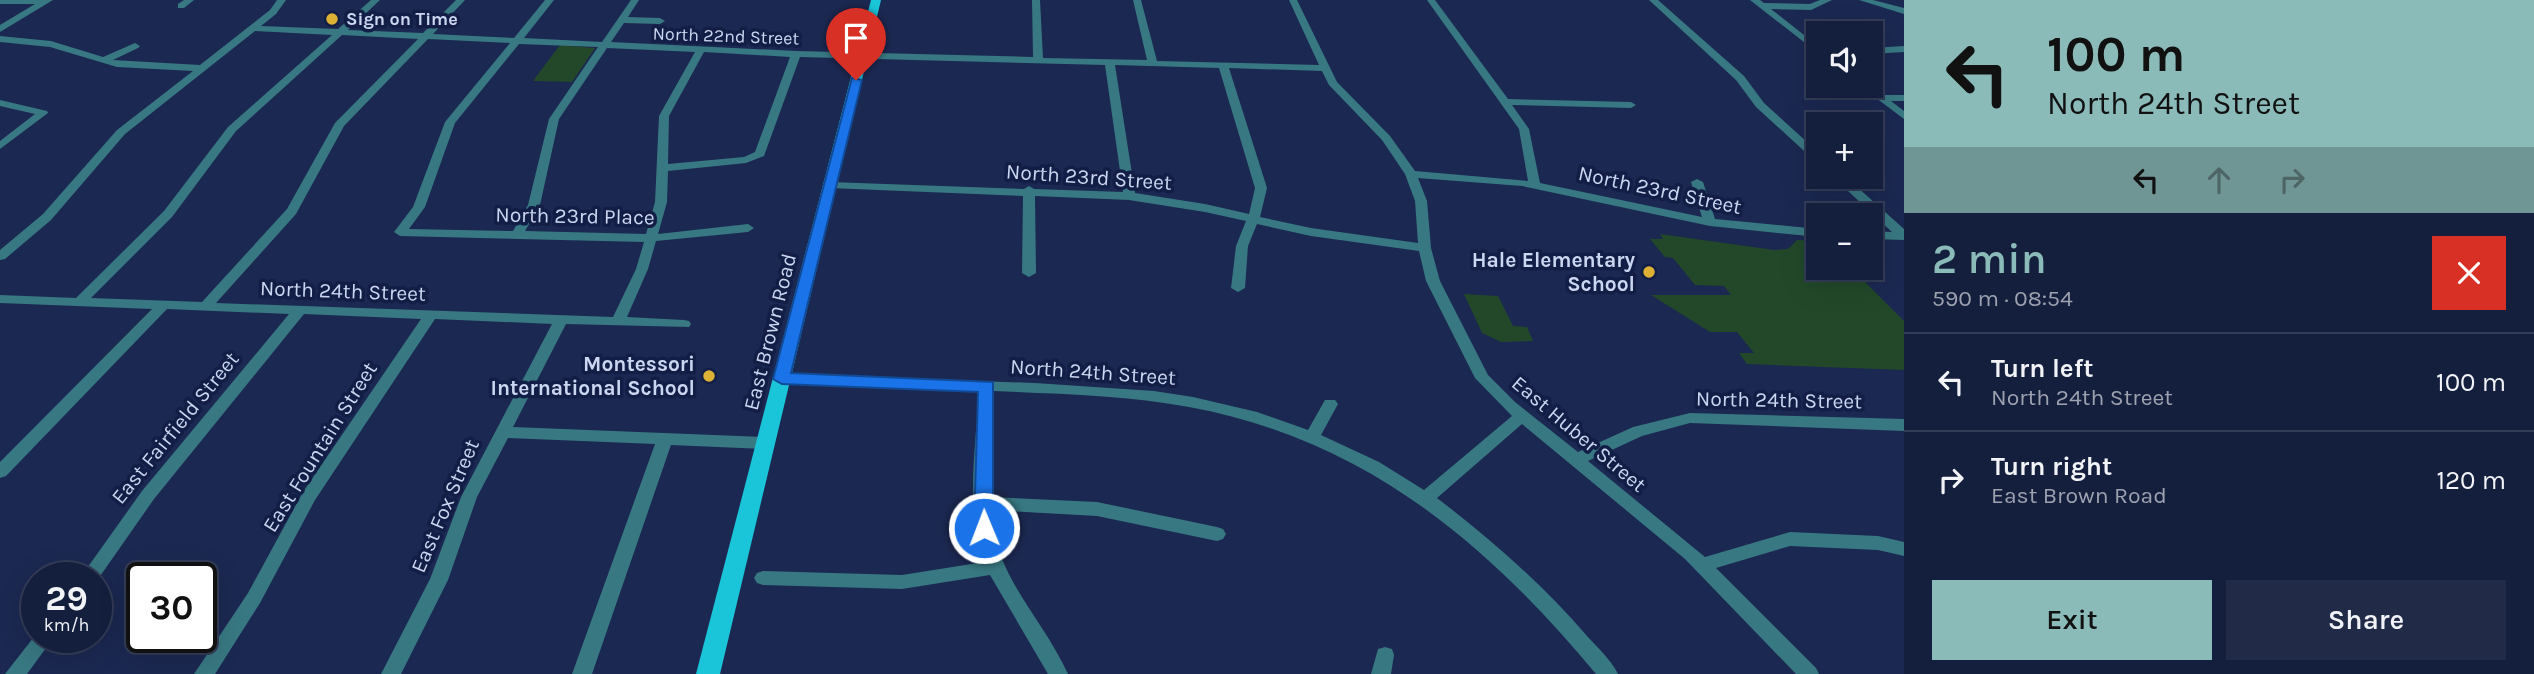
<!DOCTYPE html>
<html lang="en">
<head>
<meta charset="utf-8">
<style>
  body { margin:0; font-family:Karla,sans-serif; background:#212b48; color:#f1f3f6; height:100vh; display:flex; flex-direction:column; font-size:26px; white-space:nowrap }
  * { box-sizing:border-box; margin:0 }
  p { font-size:23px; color:#9da2b0 }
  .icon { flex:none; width:38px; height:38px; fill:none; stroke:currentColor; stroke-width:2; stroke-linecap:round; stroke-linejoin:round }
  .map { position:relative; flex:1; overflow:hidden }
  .sheet { display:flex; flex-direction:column; background:#141e3d; width:630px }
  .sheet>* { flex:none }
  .banner { background:#8bbbb9; color:#111; overflow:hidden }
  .fabs { position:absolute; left:1806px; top:21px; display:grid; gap:14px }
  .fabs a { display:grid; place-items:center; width:77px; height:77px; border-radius:0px; background:#141e3d; box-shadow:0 7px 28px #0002,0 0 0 2px #333c57; font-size:35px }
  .speed { position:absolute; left:21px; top:562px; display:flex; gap:14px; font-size:35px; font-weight:700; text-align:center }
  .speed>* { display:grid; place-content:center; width:91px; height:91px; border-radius:50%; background:#141e3d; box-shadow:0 7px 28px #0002,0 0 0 2px #333c57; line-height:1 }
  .speed small { font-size:18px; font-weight:400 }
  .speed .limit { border:4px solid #111; border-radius:10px; background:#fff; color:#111 }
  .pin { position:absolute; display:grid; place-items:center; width:60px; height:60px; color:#fff; margin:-72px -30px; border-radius:50% 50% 50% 0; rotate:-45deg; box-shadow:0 0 7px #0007 }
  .pin .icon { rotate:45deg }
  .me { position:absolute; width:77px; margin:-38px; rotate:359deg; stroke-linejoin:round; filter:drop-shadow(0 0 5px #0008) }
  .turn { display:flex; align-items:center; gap:24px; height:147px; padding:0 28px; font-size:32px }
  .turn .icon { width:91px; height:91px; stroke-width:2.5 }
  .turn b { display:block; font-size:49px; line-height:60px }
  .lanes { display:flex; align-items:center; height:66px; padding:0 28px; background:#0003; justify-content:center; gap:35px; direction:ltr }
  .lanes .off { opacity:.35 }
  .round { display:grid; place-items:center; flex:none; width:74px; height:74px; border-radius:0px; background:#212b48 }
  .overview { display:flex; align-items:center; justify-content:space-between; height:119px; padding:0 28px }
  h1 { font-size:42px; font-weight:600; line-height:52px; color:#8bbbb9 }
  .cta { display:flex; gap:14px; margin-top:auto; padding:14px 28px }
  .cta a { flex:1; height:80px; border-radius:0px; background:#8bbbb9; color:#111; font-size:28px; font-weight:600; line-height:80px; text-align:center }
  .cta a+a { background:#212b48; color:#f1f3f6 }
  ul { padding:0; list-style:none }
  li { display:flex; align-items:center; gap:21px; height:98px; padding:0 28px; border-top:2px solid #333c57 }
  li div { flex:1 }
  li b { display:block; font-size:26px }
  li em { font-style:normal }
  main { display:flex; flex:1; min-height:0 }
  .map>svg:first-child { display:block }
  .green { fill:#224829 }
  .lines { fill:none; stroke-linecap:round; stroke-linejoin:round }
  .minor { fill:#387882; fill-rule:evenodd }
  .major { fill:#1bc5d9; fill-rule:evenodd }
  .route { fill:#1a73e8; stroke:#114b97; stroke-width:2 }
  .poi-dot { fill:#ddb133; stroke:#121e46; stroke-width:2.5 }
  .labels { text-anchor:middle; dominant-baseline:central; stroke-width:7; stroke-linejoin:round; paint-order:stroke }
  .far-poi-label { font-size:18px; font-weight:bold; fill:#cbd6f0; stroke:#121e46; text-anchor:start }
  .far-street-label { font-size:18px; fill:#cbd6f0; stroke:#121e46 }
  .street-label { font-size:21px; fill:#cbd6f0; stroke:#121e46 }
  .poi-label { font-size:21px; font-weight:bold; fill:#cbd6f0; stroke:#121e46; text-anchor:end }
</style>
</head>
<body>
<main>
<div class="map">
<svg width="1904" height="674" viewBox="0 0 1904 674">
  <rect width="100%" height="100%" fill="#1b2851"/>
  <!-- green -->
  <g class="green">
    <polygon points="560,45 595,48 572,82 533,81"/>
    <polygon points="1660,234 1774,250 1788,249 1797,240 1818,241 1818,268 1851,268 1904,321 1904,370 1747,364 1739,353 1754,353 1737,332 1710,332 1651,295 1731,295 1724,286 1695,285 1673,258 1665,257 1650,239 1663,239"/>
    <polygon points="1464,294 1498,296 1513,326 1527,327 1533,341 1501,342 1482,333"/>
  </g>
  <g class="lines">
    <!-- minor -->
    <g class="minor">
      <polygon points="0,0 53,0 0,32 0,25 35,4 0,4"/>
      <polygon points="184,0 194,0 184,8 178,8 178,4"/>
      <path d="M277,0H286L276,14L261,26L338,29L371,0H380L348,30L423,33L456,0H465L433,34L514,38L545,0H554L524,38L602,42L631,0H639L628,17L660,18L665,21L660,24L624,23L611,42L796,51L1033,57L1032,0H1040L1043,58L1147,60L1133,0H1141L1157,61L1319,65L1289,0H1297L1337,82L1390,136L1415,171L1528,181L1519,129L1427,0H1435L1508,99L1631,102L1636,105L1631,108L1512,105L1529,129L1540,183L1702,217L1691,182L1697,179L1703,182L1715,219L1818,229V237L1710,226L1522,186L1418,178L1427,201L1431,248L1440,281L1488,375L1515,402L1578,452L1633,427L1690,413L1904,419V431L1690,423L1642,436L1588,461L1705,557L1790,532L1878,536L1904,542V556L1878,550L1790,546L1716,568L1816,668L1819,674H1796L1685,559L1522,424L1437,498C1492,540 1542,584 1587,636C1598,648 1611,660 1618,674H1596C1486,542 1364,439 1189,407C1125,395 1059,394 994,391L990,497L1097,502L1217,527L1223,529L1226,534L1223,539L1217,541L1097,516L990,510C997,580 1040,614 1068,674H1048L990,575L902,589L763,585L757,583L754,578L757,573L763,571L902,575L984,562C965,506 976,448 979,391L777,383L775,379L777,375L782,374L1035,383L1154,391L1193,397L1257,412L1308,430L1325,400H1335L1338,404L1321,435L1379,462L1424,490L1512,416L1475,378L1426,281L1419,251L1311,236L1257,224L1248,246L1245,288L1238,292L1231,288L1236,246L1246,221L1205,212L1129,200L1035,196L1036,273L1029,277L1022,273L1023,196L830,188L824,185L830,182L1024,189L1029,186L1034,189L1123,192L1105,65L800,57L764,156L746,163L668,171L667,202L658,234L748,224L754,228L748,232L656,241L648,269L627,317L684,320L689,321L691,324L689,327L566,324L513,427L766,437L772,439L774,443L772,447L766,449L671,445L592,674H572L655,444L508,438L477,497L448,580L401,674H381L430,579L461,497L552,324L435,319L315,500L260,603L215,674H194L248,593L303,492L421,319L304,314L154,499L96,582V578H80L142,491L289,314L167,309L6,476L0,478V462L152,309L0,303V295L76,298L164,211L228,127L332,35L255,31L125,134L51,220L5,259L0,260V250L43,214L117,130L193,71L117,67L50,47L0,42V36L51,41L103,57L135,43L140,46L138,48L113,60L200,65L270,10ZM342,35L418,39L335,123L287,209L202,302L91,298L172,217L236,131ZM428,39L510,43L445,122L413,207L394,232L400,236L644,242L636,269L613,317L216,303L296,214L344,126ZM519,44L598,47L549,119L528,205L513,231L409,229L425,207L455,123ZM607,48L695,52L659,116L655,202L646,234L525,231L540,205L559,119ZM704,52L790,57L755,152L744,157L668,164L669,116ZM1115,65L1219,68L1255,188L1249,214L1205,204L1135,193ZM1229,68L1322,71L1329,85L1382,140L1405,174L1415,201L1418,243L1311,228L1260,217L1267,188Z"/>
      <polygon points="1649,0 1658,0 1744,76 1764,103 1818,152 1818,161 1814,160 1756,107 1736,80"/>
      <polygon points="1750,0 1760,0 1764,3 1810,4 1820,0 1832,0 1811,10 1771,9 1818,46 1818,53"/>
      <polygon points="1859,0 1873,0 1904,8 1904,14"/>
      <polygon points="1904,46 1904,52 1871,54 1871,48"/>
      <polygon points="1860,86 1871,86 1883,95 1904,95 1904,101 1891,101 1904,111 1904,119"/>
      <polygon points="0,100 47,111 48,113 0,149 0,141 35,114 0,106"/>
      <polygon points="1833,177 1846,177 1904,229 1904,240 1871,239 1871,231 1892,232"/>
      <polygon points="37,633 37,637 54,637 27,674 5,674"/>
      <polygon points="1385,647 1392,649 1394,655 1391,674 1371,674 1378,649"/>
    </g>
    <!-- major -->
    <polygon class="major" points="871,0 881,0 720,674 696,674"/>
  </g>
  <!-- route -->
  <polygon class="route" points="852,78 862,80 791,373 993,382 993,528 990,533 977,533 974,528 978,392 782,384 773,379"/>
  <!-- markers -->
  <g class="poi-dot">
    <circle cx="332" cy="19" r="7"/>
    <circle cx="1649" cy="272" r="7"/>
    <circle cx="709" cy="376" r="7"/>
  </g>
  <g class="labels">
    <!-- far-poi labels -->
    <g class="far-poi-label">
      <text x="346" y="19">Sign on Time</text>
    </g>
    <!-- far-street labels -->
    <g class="far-street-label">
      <text transform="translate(726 36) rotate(2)">North 22nd Street</text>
    </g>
    <!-- street labels -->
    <g class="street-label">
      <text transform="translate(1089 177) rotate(4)">North 23rd Street</text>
      <text transform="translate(1660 190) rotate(12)">North 23rd Street</text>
      <text transform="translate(575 216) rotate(1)">North 23rd Place</text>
      <text transform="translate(343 291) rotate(2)">North 24th Street</text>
      <text transform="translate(770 332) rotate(-76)">East Brown Road</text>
      <text transform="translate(1093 372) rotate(4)">North 24th Street</text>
      <text transform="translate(1779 400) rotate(1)">North 24th Street</text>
      <text transform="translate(175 428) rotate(-51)">East Fairfield Street</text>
      <text transform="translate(1579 434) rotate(40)">East Huber Street</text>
      <text transform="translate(320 447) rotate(-58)">East Fountain Street</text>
      <text transform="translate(445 506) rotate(-67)">East Fox Street</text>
    </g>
    <!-- poi labels -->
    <g class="poi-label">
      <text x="1635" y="260">Hale Elementary<tspan x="1635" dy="24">School</tspan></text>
      <text x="695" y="364">Montessori<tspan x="695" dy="24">International School</tspan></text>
    </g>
  </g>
</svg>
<div class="fabs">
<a><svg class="icon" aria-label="sound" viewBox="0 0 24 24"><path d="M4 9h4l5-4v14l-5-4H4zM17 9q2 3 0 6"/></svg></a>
<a>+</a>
<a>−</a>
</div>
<div class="speed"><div>29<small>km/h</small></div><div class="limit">30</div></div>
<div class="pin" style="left:856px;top:80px;background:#d93025"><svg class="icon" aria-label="arrive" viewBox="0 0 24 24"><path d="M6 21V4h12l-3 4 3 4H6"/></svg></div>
<svg class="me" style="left:984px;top:528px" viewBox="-20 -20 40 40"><circle r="17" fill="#1a73e8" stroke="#fff" stroke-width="3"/><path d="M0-11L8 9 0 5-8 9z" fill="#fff"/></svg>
</div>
<section class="sheet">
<div class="banner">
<div class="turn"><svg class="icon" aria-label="left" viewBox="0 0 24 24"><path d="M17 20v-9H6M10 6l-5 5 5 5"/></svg><div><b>100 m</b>North 24th Street</div></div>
<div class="lanes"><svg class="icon" aria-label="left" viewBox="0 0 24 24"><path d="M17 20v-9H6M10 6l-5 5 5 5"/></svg><svg class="icon off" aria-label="ahead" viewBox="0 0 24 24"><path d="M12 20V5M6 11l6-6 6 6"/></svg><svg class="icon off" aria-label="right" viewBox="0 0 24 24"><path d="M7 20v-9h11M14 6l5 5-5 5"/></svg></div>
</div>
<div class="overview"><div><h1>2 min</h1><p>590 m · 08:54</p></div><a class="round" style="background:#d93025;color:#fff"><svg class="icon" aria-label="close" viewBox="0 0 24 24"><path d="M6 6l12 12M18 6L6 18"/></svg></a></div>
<ul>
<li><svg class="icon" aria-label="left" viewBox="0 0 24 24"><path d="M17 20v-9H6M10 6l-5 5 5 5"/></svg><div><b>Turn left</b><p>North 24th Street</p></div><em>100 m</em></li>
<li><svg class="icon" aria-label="right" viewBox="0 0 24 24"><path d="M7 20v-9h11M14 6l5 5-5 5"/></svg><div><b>Turn right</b><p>East Brown Road</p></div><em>120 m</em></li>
</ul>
<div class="cta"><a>Exit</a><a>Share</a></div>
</section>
</main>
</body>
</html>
